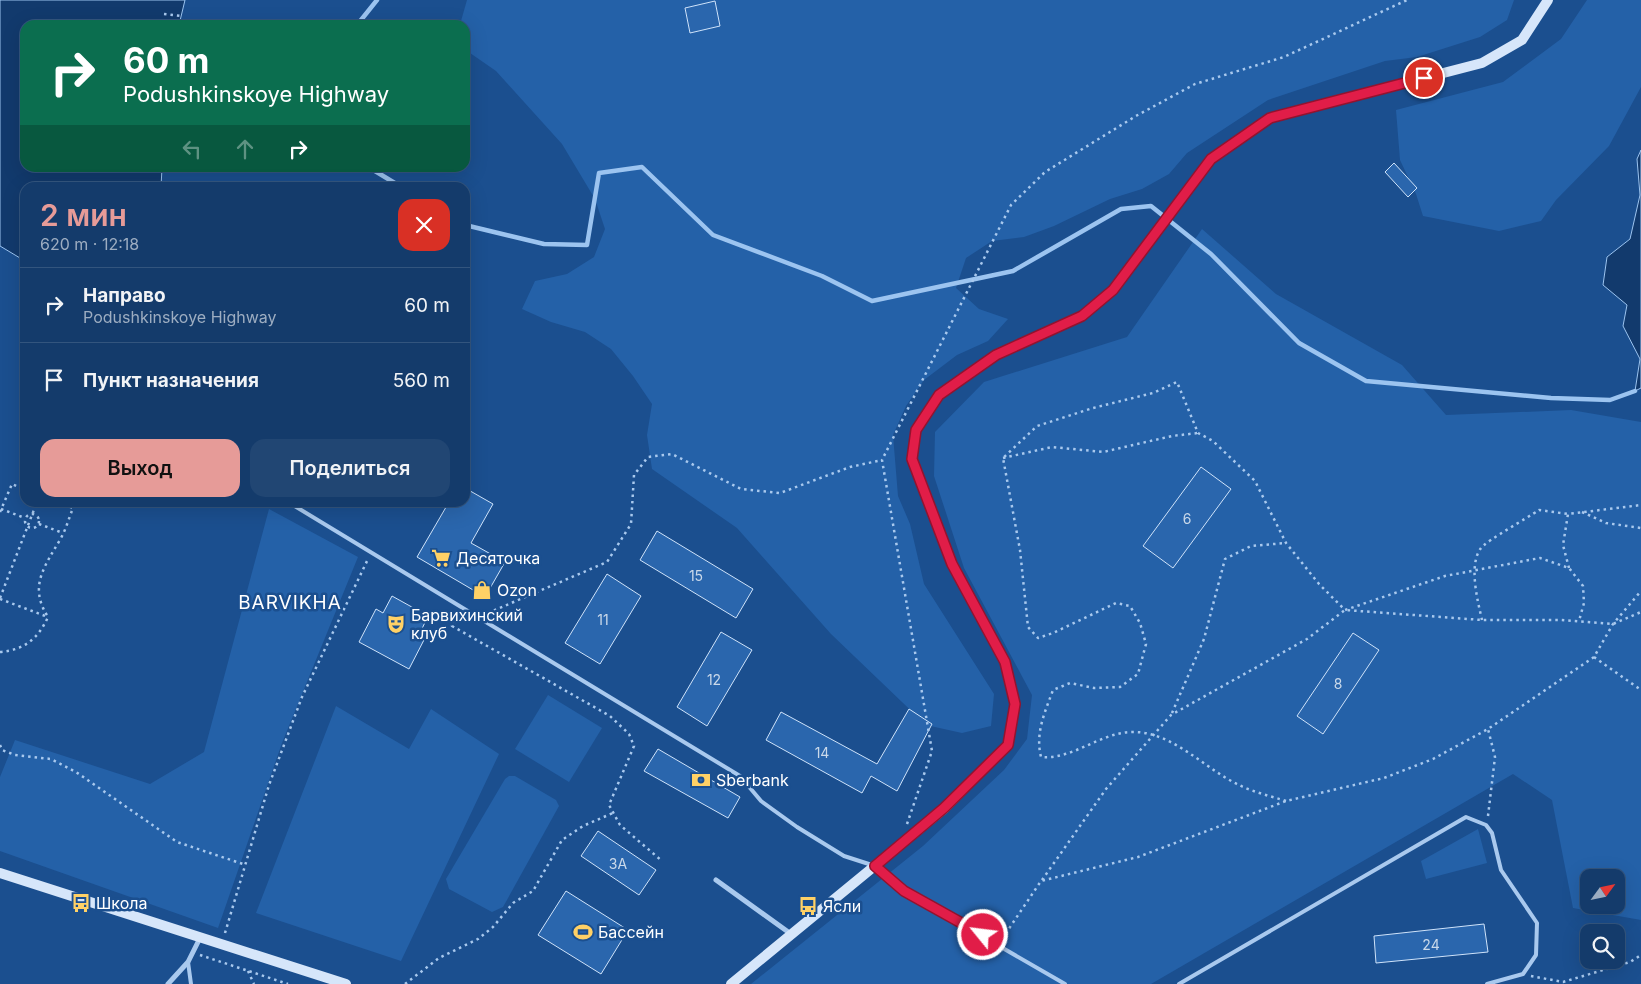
<!DOCTYPE html>
<html lang="ru">
<head>
<meta charset="utf-8">
<style>
  body { margin:0; font-family:Inter,sans-serif; background:#214673; color:#f1f3f6; height:100vh; display:flex; flex-direction:column; font-size:19px; white-space:nowrap }
  * { box-sizing:border-box; margin:0 }
  p { font-size:16px; color:#9dadc1 }
  .icon { flex:none; width:28px; height:28px; fill:none; stroke:currentColor; stroke-width:2; stroke-linecap:round; stroke-linejoin:round }
  .map { position:relative; flex:1; overflow:hidden }
  .side { position:absolute; left:20px; top:182px; width:450px; height:325px; display:flex; flex-direction:column; background:#143b6b; border-radius:15px; box-shadow:0 5px 20px #0002,0 0 0 1px #33557e }
  .side>* { flex:none }
  .hud { position:absolute; left:20px; top:20px; width:450px; height:152px; border-radius:15px; box-shadow:0 5px 20px #0002,0 0 0 1px #33557e; background:#0b6e4f; color:#fff; overflow:hidden }
  .needle { width:32px; rotate:57deg }
  .tools { position:absolute; left:1580px; top:869px; display:grid; gap:10px }
  .tools a { display:grid; place-items:center; width:45px; height:45px; border-radius:10px; background:#143b6b; box-shadow:0 5px 20px #0002,0 0 0 1px #33557e; font-size:25px }
  .pin { position:absolute; display:grid; place-items:center; width:42px; height:42px; color:#fff; margin:-21px; border:2px solid #fff; border-radius:50%; box-shadow:0 1px 5px #0007 }
  .me { position:absolute; width:55px; margin:-28px; rotate:299deg; stroke-linejoin:round; filter:drop-shadow(0 0 4px #0008) }
  .turn { display:flex; align-items:center; gap:18px; height:105px; padding:0 20px; font-size:22px }
  .turn .icon { width:65px; height:65px; stroke-width:2.5 }
  .turn b { display:block; font-size:35px; line-height:42px }
  .lanes { display:flex; align-items:center; height:48px; padding:0 20px; background:#0003; justify-content:center; gap:25px; direction:ltr }
  .lanes .off { opacity:.35 }
  .round { display:grid; place-items:center; flex:none; width:52px; height:52px; border-radius:15px; background:#214673 }
  .summary { display:flex; align-items:center; justify-content:space-between; height:85px; padding:0 20px }
  h1 { font-size:30px; font-weight:600; line-height:38px; color:#e69b98 }
  .action { display:flex; gap:10px; margin-top:auto; padding:10px 20px }
  .action a { flex:1; height:58px; border-radius:15px; background:#e69b98; color:#111; font-size:20px; font-weight:600; line-height:58px; text-align:center }
  .action a+a { background:#214673; color:#f1f3f6 }
  ul { padding:0; list-style:none }
  li { display:flex; align-items:center; gap:15px; height:75px; padding:0 20px; border-top:1px solid #33557e }
  li div { flex:1 }
  li b { display:block; font-size:19px }
  li em { font-style:normal }
  .map>svg:first-child { display:block }
  .green { fill:#2461a8; fill-rule:evenodd }
  .water { fill:#123a6d; stroke:#9cc4f0 }
  .lines { fill:none; stroke-linecap:round; stroke-linejoin:round }
  .stream { stroke:#9cc4f0; stroke-width:4.5 }
  .building { fill:#2a66ad; stroke:#cfe3fa }
  .path { stroke:#a9c9ee; stroke-width:2.5; stroke-dasharray:2.5 4; stroke-linecap:butt }
  .lane { stroke:#a9c9ee; stroke-width:4 }
  .street { stroke:#a9c9ee; stroke-width:5 }
  .secondary { stroke:#d6e6fa; stroke-width:10 }
  .route-casing { stroke:#92132f; stroke-width:12 }
  .route { stroke:#e11d48; stroke-width:9 }
  .labels { text-anchor:middle; dominant-baseline:central; stroke-width:5; stroke-linejoin:round; paint-order:stroke }
  .number-label { font-size:14px; fill:#cad9ea }
  .poi-label { font-size:16px; fill:#fff; stroke:#1b4f8f; text-anchor:start }
  .quarter-label { font-size:19px; letter-spacing:1px; fill:#fff; stroke:#1b4f8f }
</style>
</head>
<body>
<div class="map">
<svg width="1641" height="984" viewBox="0 0 1641 984">
  <rect width="100%" height="100%" fill="#1b4f8f"/>
  <!-- green -->
  <g class="green">
    <polygon points="467,0 1514,0 1507,20 1480,37 1417,57 1385,61 1268,100 1187,153 1169,174 1142,189 1110,199 1054,226 1024,237 992,241 966,258 956,288 979,309 1008,319 988,341 957,355 924,380 906,406 893,435 898,496 910,524 924,584 994,694 991,726 962,733 926,725 831,634 737,528 652,469 647,435 652,404 633,376 611,349 585,332 551,322 522,309 535,281 567,274 594,257 605,229 595,199 562,144 496,71 470,53 465,35 465,25 462,25 461,21"/>
    <polygon points="1587,0 1641,0 1641,87 1609,146 1556,200 1541,221 1499,231 1423,216 1416,194 1400,160 1396,110 1503,82 1561,39"/>
    <path d="M1202,229L1276,294L1402,365L1446,415L1571,410L1641,422V920L1573,908L1552,800L1513,774L1151,984H751L923,846L1004,770L1027,739L1032,695L964,568L934,476L935,432L984,382L1127,337ZM1589,878H1616V905H1589Z"/>
    <polygon points="269,509 358,557 282,743 218,928 0,851 0,777 15,740 150,784 204,752"/>
    <polygon points="548,695 602,728 569,782 515,749"/>
    <polygon points="336,706 409,749 431,709 499,754 401,961 256,913"/>
    <polygon points="509,776 515,776 556,800 559,806 503,907 492,912 449,889 446,879 505,779"/>
    <polygon points="1478,829 1487,863 1426,879 1421,861"/>
  </g>
  <!-- water -->
  <g class="water">
    <polygon points="0,0 185,0 179,25 25,25 25,168 162,168 161,187 25,188 25,261 0,246"/>
    <polygon points="1641,150 1641,388 1635,391 1640,359 1623,326 1627,305 1603,285 1607,257 1630,239 1640,195 1637,159"/>
  </g>
  <g class="lines">
    <!-- stream -->
    <g class="stream">
      <polyline points="357,25 377,0"/>
      <polyline points="370,168 403,188"/>
      <polyline points="465,225 544,244 587,245 599,173 642,167 713,235 822,276 872,301 1013,271 1121,209 1151,206 1211,254 1299,343 1366,381 1551,398 1610,400 1635,391"/>
    </g>
  </g>
  <!-- building -->
  <g class="building">
    <polygon points="715,1 720,26 690,33 685,8"/>
    <polygon points="1394,163 1417,188 1408,197 1385,172"/>
    <polygon points="1201,467 1231,489 1173,568 1143,546"/>
    <polygon points="465,488 493,504 471,543 505,562 485,597 417,557 449,502 465,502"/>
    <polygon points="657,531 753,589 736,618 640,560"/>
    <polygon points="607,574 641,596 600,664 565,643"/>
    <polygon points="392,596 428,616 420,633 426,636 409,669 359,642 376,609 383,613"/>
    <polygon points="721,632 752,650 707,726 677,707"/>
    <polygon points="1353,633 1379,650 1323,734 1297,716"/>
    <polygon points="909,709 932,724 897,791 871,776 862,793 766,740 781,712 877,764"/>
    <polygon points="658,749 740,797 728,818 644,771"/>
    <polygon points="598,831 656,870 639,895 581,856"/>
    <polygon points="566,891 628,930 601,974 538,935"/>
    <polygon points="1484,924 1488,952 1376,963 1374,936"/>
  </g>
  <g class="lines">
    <!-- path -->
    <g class="path">
      <polyline points="164,14 181,16"/>
      <polyline points="1003,458 1052,447 1103,452 1172,436 1198,433"/>
      <polyline points="1,509 25,518"/>
      <polyline points="0,512 12,484 21,488 25,478"/>
      <polyline points="1582,512 1606,523 1641,528"/>
      <circle cx="32" cy="521" r="7"/>
      <polyline points="39,524 63,533"/>
      <polyline points="1569,568 1563,545 1568,514 1641,505"/>
      <polyline points="0,598 37,502"/>
      <polyline points="0,599 48,617"/>
      <polyline points="488,613 607,562 631,524 634,475 648,457 672,454 741,489 780,493 850,467 882,460"/>
      <polyline points="459,615 452,626 610,716 629,734 634,746 609,805 620,825 662,861"/>
      <path d="M1482,620C1478,602 1468,565 1481,548C1486,541 1529,517 1539,510L1568,514"/>
      <path d="M0,652C24,650 38,639 48,617C28,586 45,566 61,538C66,529 69,518 73,508L63,504V502"/>
      <polyline points="1594,657 1641,690"/>
      <polyline points="1172,713 1204,639 1225,559 1251,546 1286,543"/>
      <polyline points="0,745 2,750 15,755 51,759 76,772 177,842 246,865"/>
      <path d="M1286,801C1270,796 1253,792 1239,785C1205,769 1174,733 1135,732C1101,731 1074,760 1041,757C1035,733 1045,712 1053,690L1070,683L1094,688L1120,687L1138,674L1146,644L1140,623L1130,606L1116,603L1053,633L1038,638L1028,627L1020,550L1003,458L1037,426L1093,408L1153,393L1177,382L1198,433L1213,441L1255,481L1286,543L1319,584L1345,610L1445,576L1540,558L1569,568L1583,586L1584,603L1579,621"/>
      <polyline points="1488,816 1495,757 1488,729"/>
      <polyline points="907,824 932,751 882,460 1011,205 1045,172 1136,116 1195,84 1284,57 1407,0"/>
      <polyline points="1042,880 1106,789 1171,715 1307,639 1345,610 1482,620 1561,620 1613,624 1641,612"/>
      <polyline points="225,933 269,785 302,697 368,559"/>
      <polyline points="1002,939 1041,881 1138,857 1286,801 1384,778 1433,759 1488,729 1594,657 1613,624 1641,591"/>
      <polyline points="200,955 288,984"/>
      <polyline points="248,971 254,984"/>
      <polyline points="1531,976 1563,982 1630,962 1641,955"/>
      <polyline points="405,984 439,958 478,939 493,927 513,903 533,891 562,840 583,826 613,813"/>
    </g>
    <!-- lane -->
    <g class="lane">
      <polyline points="288,502 740,776 761,801 797,827 844,856 875,866 904,891 1065,984"/>
      <polyline points="188,962 191,984"/>
      <polyline points="1179,984 1466,817 1486,825 1492,833 1501,870 1537,923 1536,955 1523,974 1487,984"/>
    </g>
    <!-- street -->
    <g class="street">
      <polyline points="716,880 791,934"/>
      <polyline points="168,984 188,962 200,938"/>
    </g>
    <!-- secondary -->
    <g class="secondary">
      <polyline points="0,873 346,984"/>
      <polyline points="731,984 944,809 1008,745 1015,704 1005,662 952,564 912,459 916,430 939,395 996,355 1082,316 1113,290 1211,159 1270,118 1482,63 1522,40 1548,0"/>
    </g>
  </g>
  <g class="lines">
    <!-- route casing -->
    <g class="route-casing">
      <polyline id="route" points="983,935 904,891 875,866 944,808 1008,745 1015,704 1005,662 952,564 912,459 916,430 939,395 996,355 1082,316 1113,290 1211,159 1270,118 1424,78"/>
    </g>
    <!-- route -->
    <use href="#route" class="route"/>
  </g>
  <!-- icons -->
  <defs>
    <g id="supermarket-bare" transform="scale(1.5)"><path d="M-6-5.5h2.5l.6 2H6L4.5 2H-2.5L-4.4-4H-6ZM-1.5 3.2a1.3 1.3 0 1 0 .1 0ZM3 3.2a1.3 1.3 0 1 0 .1 0Z" fill="#ffd166" stroke="#1b4f8f" stroke-width="2.5" paint-order="stroke"/></g>
    <g id="shop-bare" transform="scale(1.5)"><path d="M-5-2.5h2.3a2.7 3.5 0 0 1 5.4 0H5L5.5 6h-11ZM-1.5-2.5h3a1.5 2.3 0 0 0-3 0Z" fill="#ffd166" stroke="#1b4f8f" stroke-width="2.5" paint-order="stroke"/></g>
    <g id="theatre-bare" transform="scale(1.5)"><path d="M-5-5.5Q0-4 5-5.5V0Q5 5 0 6Q-5 5-5 0ZM-3.3-2.5H-1v1.5H-3.3ZM1-2.5H3.3v1.5H1ZM-2.8 1Q0 5.5 2.8 1Z" fill="#ffd166" stroke="#1b4f8f" stroke-width="2.5" paint-order="stroke"/></g>
    <g id="bank-bare" transform="scale(1.5)"><path d="M-6-4H6V4H-6ZM0-2.3a2.3 2.3 0 1 0 0 4.6a2.3 2.3 0 1 0 0-4.6Z" fill="#ffd166" stroke="#1b4f8f" stroke-width="2.5" paint-order="stroke"/></g>
    <g id="bus-bare" transform="scale(1.5)"><path d="M-5-6H5V4H4V6H2V4H-2V6H-4V4H-5ZM-3.5-4V0h7V-4ZM-3.5 1.2v1.5H-2V1.2ZM2 1.2v1.5H3.5V1.2Z" fill="#ffd166" stroke="#1b4f8f" stroke-width="2.5" paint-order="stroke"/></g>
    <g id="stadium-bare" transform="scale(1.5)"><path d="M0-5a6.5 5 0 1 0 0 10a6.5 5 0 1 0 0-10ZM-3.5-1.8h7v3.6h-7Z" fill="#ffd166" stroke="#1b4f8f" stroke-width="2.5" paint-order="stroke"/></g>
  </defs>
  <g fill-rule="evenodd">
    <use href="#supermarket-bare" x="441" y="558"/>
    <use href="#shop-bare" x="482" y="590"/>
    <use href="#theatre-bare" x="396" y="624"/>
    <use href="#bank-bare" x="701" y="780"/>
    <use href="#bus-bare" x="81" y="903"/>
    <use href="#bus-bare" x="808" y="906"/>
    <use href="#stadium-bare" x="583" y="932"/>
  </g>
  <g class="labels">
    <!-- number labels -->
    <g class="number-label">
      <text x="1187" y="518">6</text>
      <text x="696" y="575">15</text>
      <text x="603" y="619">11</text>
      <text x="714" y="679">12</text>
      <text x="1338" y="683">8</text>
      <text x="822" y="752">14</text>
      <text x="618" y="863">3А</text>
      <text x="1431" y="944">24</text>
    </g>
    <!-- poi labels -->
    <g class="poi-label">
      <text x="456" y="558">Десяточка</text>
      <text x="497" y="590">Ozon</text>
      <text x="411" y="615">Барвихинский<tspan x="411" dy="18">клуб</tspan></text>
      <text x="716" y="780">Sberbank</text>
      <text x="96" y="903">Школа</text>
      <text x="823" y="906">Ясли</text>
      <text x="598" y="932">Бассейн</text>
    </g>
    <!-- quarter labels -->
    <g class="quarter-label">
      <text x="290" y="602">BARVIKHA</text>
    </g>
  </g>
</svg>
<div class="tools">
<a><svg class="needle" viewBox="-14 -14 28 28"><path d="M0-13l5 13h-10z" fill="#e53935"/><path d="M0 13l5-13h-10z" fill="#9dadc1"/></svg></a>
<a><svg class="icon" aria-label="search" viewBox="0 0 24 24"><circle cx="10" cy="10" r="6"/><path d="M15 15l6 6"/></svg></a>
</div>
<div class="pin" style="left:1424px;top:78px;background:#d93025"><svg class="icon" aria-label="arrive" viewBox="0 0 24 24"><path d="M6 21V4h12l-3 4 3 4H6"/></svg></div>
<svg class="me" style="left:983px;top:935px" viewBox="-20 -20 40 40"><circle r="17" fill="#e11d48" stroke="#fff" stroke-width="3"/><path d="M0-11L8 9 0 5-8 9z" fill="#fff"/></svg>
<div class="hud">
<div class="turn"><svg class="icon" aria-label="right" viewBox="0 0 24 24"><path d="M7 20v-9h11M14 6l5 5-5 5"/></svg><div><b>60 m</b>Podushkinskoye Highway</div></div>
<div class="lanes"><svg class="icon off" aria-label="left" viewBox="0 0 24 24"><path d="M17 20v-9H6M10 6l-5 5 5 5"/></svg><svg class="icon off" aria-label="ahead" viewBox="0 0 24 24"><path d="M12 20V5M6 11l6-6 6 6"/></svg><svg class="icon" aria-label="right" viewBox="0 0 24 24"><path d="M7 20v-9h11M14 6l5 5-5 5"/></svg></div>
</div>
<section class="side">
<div class="summary"><div><h1>2 мин</h1><p>620 m · 12:18</p></div><a class="round" style="background:#d93025;color:#fff"><svg class="icon" aria-label="close" viewBox="0 0 24 24"><path d="M6 6l12 12M18 6L6 18"/></svg></a></div>
<ul>
<li><svg class="icon" aria-label="right" viewBox="0 0 24 24"><path d="M7 20v-9h11M14 6l5 5-5 5"/></svg><div><b>Направо</b><p>Podushkinskoye Highway</p></div><em>60 m</em></li>
<li><svg class="icon" aria-label="arrive" viewBox="0 0 24 24"><path d="M6 21V4h12l-3 4 3 4H6"/></svg><div><b>Пункт назначения</b></div><em>560 m</em></li>
</ul>
<div class="action"><a>Выход</a><a>Поделиться</a></div>
</section>
</div>
</body>
</html>
